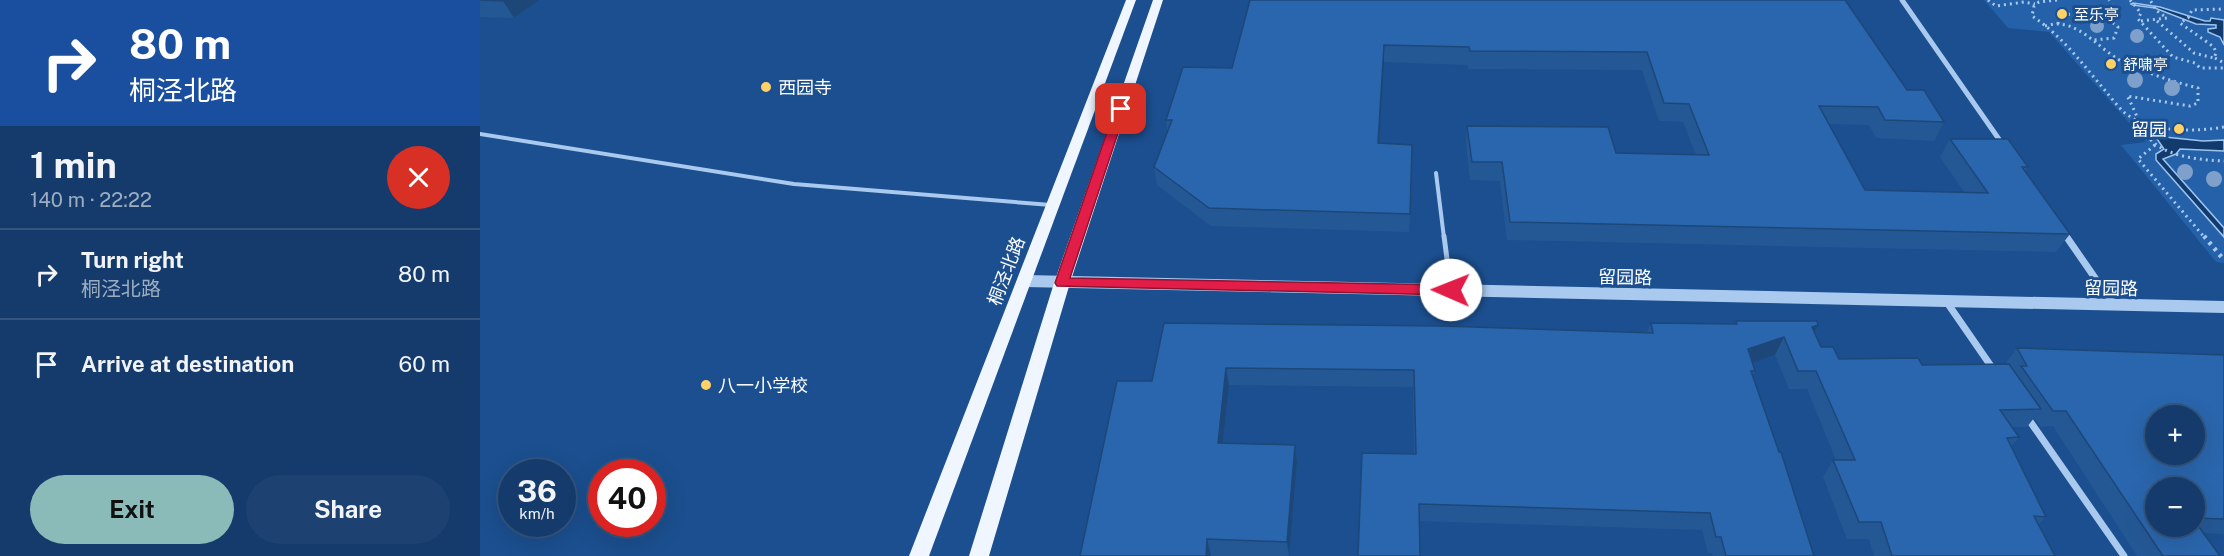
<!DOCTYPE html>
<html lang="en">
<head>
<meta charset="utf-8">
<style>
  body { margin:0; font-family:"Public Sans","Noto Sans SC",sans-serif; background:#1d4271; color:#f1f3f6; height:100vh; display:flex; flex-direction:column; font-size:22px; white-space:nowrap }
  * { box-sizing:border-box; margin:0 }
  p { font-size:20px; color:#9dadc1 }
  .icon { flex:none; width:33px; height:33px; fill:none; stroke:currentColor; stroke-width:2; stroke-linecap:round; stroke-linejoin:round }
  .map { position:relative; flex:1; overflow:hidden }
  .panel { display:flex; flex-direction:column; background:#143b6b; width:480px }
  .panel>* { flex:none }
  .top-card { background:#1a4fa0; color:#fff; overflow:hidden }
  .buttons { position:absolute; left:1665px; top:405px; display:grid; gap:12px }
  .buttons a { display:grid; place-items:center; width:60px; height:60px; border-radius:50%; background:#143b6b; box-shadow:0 6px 24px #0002,0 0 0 2px #33557e; font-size:30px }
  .speed { position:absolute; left:18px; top:459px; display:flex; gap:12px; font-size:30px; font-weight:700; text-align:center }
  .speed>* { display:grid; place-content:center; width:78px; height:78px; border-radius:50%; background:#143b6b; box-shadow:0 6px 24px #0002,0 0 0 2px #33557e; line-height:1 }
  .speed small { font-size:15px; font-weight:400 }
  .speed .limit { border:9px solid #d22; background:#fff; color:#111 }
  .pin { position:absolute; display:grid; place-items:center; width:51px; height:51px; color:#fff; margin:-26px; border-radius:12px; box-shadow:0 3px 9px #0006 }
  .me { position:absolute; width:66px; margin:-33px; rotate:271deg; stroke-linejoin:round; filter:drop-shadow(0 0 4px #0008) }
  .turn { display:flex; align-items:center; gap:21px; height:126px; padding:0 30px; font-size:27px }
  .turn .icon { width:78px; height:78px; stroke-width:2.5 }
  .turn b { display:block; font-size:42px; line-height:51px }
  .round { display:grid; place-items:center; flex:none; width:63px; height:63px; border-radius:32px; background:#1d4271 }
  .overview { display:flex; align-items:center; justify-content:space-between; height:102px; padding:0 30px }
  h1 { font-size:36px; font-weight:700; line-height:45px }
  .primary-button { display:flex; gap:12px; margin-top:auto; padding:12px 30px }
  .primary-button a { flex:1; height:69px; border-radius:36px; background:#8bbbb9; color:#111; font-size:24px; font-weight:700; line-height:69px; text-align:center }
  .primary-button a+a { background:#1d4271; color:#f1f3f6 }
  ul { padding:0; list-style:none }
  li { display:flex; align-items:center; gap:18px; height:90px; padding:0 30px; border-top:2px solid #33557e }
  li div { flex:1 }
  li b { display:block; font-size:22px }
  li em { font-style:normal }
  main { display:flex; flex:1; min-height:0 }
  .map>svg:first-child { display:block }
  .green { fill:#2461a8 }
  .water { fill:#123a6d; stroke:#9cc4f0; stroke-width:1.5 }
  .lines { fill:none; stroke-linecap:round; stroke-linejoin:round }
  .path-far1 { stroke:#a9c9ee; stroke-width:3; stroke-dasharray:2 4; stroke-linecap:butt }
  .path { stroke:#a9c9ee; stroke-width:4.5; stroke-dasharray:3 5; stroke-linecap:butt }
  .service-far1 { stroke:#a9c9ee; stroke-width:4 }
  .service { stroke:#a9c9ee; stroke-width:5 }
  .minor-far1 { stroke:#a9c9ee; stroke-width:5 }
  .minor { stroke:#a9c9ee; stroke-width:7 }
  .tertiary { stroke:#a9c9ee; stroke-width:12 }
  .primary { fill:#f0f6ff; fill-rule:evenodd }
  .tree { fill:#7ea0ca }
  .wall { fill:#245895; fill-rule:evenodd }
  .shaded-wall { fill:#1d4779 }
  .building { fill:#2a66ad; stroke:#1d4779; stroke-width:1.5; fill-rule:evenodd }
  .route { fill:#e11d48; stroke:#92132f; stroke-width:1.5 }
  .poi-dot { fill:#ffd166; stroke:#1b4f8f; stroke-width:2 }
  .labels { text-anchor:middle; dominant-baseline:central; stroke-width:6; stroke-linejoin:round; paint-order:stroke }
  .far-poi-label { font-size:15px; fill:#fff; stroke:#1b4f8f; text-anchor:start }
  .poi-label { font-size:18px; fill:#fff; stroke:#1b4f8f; text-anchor:start }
  .street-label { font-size:18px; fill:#fff; stroke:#1b4f8f }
</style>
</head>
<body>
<main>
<section class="panel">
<div class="top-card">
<div class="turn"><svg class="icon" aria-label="right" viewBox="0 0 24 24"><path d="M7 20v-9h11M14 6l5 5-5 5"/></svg><div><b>80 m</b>桐泾北路</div></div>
</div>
<div class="overview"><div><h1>1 min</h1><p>140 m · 22:22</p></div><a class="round" style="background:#d93025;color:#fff"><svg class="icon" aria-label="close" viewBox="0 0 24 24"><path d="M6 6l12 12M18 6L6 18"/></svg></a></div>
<ul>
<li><svg class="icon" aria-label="right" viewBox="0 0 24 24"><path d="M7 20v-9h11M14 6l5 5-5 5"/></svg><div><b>Turn right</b><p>桐泾北路</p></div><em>80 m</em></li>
<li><svg class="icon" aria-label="arrive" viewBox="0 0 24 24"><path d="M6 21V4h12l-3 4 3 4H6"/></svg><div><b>Arrive at destination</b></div><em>60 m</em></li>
</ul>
<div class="primary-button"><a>Exit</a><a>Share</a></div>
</section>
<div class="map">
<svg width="1744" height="556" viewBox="0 0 1744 556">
  <rect width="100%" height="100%" fill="#1b4f8f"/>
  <!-- green -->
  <polygon class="green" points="1504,0 1744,0 1744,263 1736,262 1641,145 1666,142 1569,32 1528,28"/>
  <!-- water -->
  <g class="water">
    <polygon points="1653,3 1680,7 1725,21 1730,21 1731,18 1744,20 1744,45 1740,37 1728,32 1728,29 1736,28 1736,25 1716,24 1675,8 1653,5 1651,4"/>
    <polygon points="1675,136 1723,141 1744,140 1744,151 1700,149 1696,154 1683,159 1744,228 1744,237 1676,160 1676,154 1684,149"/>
  </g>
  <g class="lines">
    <!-- path-far1 -->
    <g class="path-far1">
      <polyline points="1508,0 1516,6 1544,2 1555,4"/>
      <path d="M1577,0L1559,2L1554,6L1552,16C1581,35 1601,62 1623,88C1630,96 1637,106 1645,113C1670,133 1714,132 1744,127"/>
      <polyline points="1650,0 1661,13 1658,19 1693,57 1715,63 1720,68 1744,68"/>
      <polyline points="1619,16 1620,11 1632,6 1629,0"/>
      <polyline points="1661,21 1687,18 1677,11 1670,0"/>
      <polyline points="1677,21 1714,53 1734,58 1736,53 1734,47 1700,23 1708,18 1712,10 1744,9"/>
      <polyline points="1578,24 1579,15 1592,14 1602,18 1615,15 1627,18 1638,27 1634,38 1614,40"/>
      <path d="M1565,26C1598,15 1619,52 1647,64C1670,74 1694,82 1718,88V103L1710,106L1647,96C1655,109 1659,126 1669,138C1685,157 1721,160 1744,161"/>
      <polyline points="1735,58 1744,63"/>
      <polyline points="1675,145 1658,159 1725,238"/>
    </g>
    <!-- path -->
    <polyline class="path" points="1724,236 1744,260"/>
    <!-- service-far1 -->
    <g class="service-far1">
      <polyline points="0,134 314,184 571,205"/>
      <polyline points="956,173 964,238"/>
    </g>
    <!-- service -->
    <polyline class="service" points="964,236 971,290"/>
    <!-- minor-far1 -->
    <g class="minor-far1">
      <polyline points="1422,0 1523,145"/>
      <polyline points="1583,232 1587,238"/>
    </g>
    <!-- minor -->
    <g class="minor">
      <polyline points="1586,236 1633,304"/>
      <polyline points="1466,301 1513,369"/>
      <polyline points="1547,417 1644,556"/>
    </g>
    <!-- tertiary -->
    <polyline class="tertiary" points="545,281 1744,307"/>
    <!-- primary -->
    <g class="primary">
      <polygon points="646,0 656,0 449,556 429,556"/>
      <polygon points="673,0 683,0 590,283 509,556 489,556 574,283"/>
    </g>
  </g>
  <!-- trees -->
  <g class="tree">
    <circle cx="1617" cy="26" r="7"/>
    <circle cx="1657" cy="36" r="7"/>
    <circle cx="1655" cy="80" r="8"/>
    <circle cx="1692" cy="88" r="8"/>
    <circle cx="1705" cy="172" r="8"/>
    <circle cx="1734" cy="179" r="8"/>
  </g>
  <!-- wall -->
  <g class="wall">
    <polygon points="0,0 59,0 34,18 0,17"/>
    <polygon points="770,0 1365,0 1427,90 1464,122 1454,141 1396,138 1389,125 1349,124 1385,190 1484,192 1460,157 1470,139 1548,167 1545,172 1590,234 1576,252 1027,240 1020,181 990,180 986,144 987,126 1136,153 1216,155 1203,122 1179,121 1162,70 988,69 988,65 904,62 899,143 930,214 929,232 731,226 677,185 674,167 687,131 686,120 752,68"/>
    <path d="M1256,321L1334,333L1341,347L1359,359L1442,365L1525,364L1537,348L1744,355V534L1724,533L1740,556H1657L1573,426L1561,427L1554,418L1547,427H1532L1539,437L1531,447L1566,517L1558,525L1575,556H1394L1389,539H1367L1343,477L1353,460H1356L1327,389H1309L1295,355L1272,363L1275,371L1273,376L1334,556H1233L1232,553H1228L1222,530L939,521L934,454L933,387L749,385L743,443L815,445L817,462L809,556H731L672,381L684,323L1167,332L1171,323L1255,324ZM1714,488V526H1676Z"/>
  </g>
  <!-- shaded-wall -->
  <g class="shaded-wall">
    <polygon points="24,0 59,0 34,18 23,1"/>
    <polygon points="904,45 904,62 898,162 898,143"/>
    <polygon points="1338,325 1329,343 1332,327"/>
    <polygon points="1304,337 1295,355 1260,367 1268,349"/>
    <polygon points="746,368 749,385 741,460 738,443"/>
    <polygon points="815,445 817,462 809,556 807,542"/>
    <polygon points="727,539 731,556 726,556"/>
  </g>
  <!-- building -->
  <g class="building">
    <polygon points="0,0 24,0 23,1"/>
    <polygon points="770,0 1365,0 1427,90 1444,90 1464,122 1405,120 1398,107 1339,106 1385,190 1508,193 1470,139 1528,139 1548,167 1542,167 1590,234 1030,222 1022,162 992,162 987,126 1128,127 1136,153 1229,155 1209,104 1184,103 1167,52 990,51 989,47 904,45 898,143 932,145 930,214 729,208 674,167 692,120 686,120 703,67 752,68"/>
    <polygon points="1256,321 1337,321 1338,325 1332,327 1341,347 1353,347 1359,359 1438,358 1442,365 1529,364 1561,409 1520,410 1539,437 1527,438 1566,517 1554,516 1575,556 1412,556 1401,522 1379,522 1353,460 1375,460 1336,371 1318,371 1304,337 1268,349 1275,371 1271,371 1299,452 1301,452 1334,556 1246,556 1241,537 1236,537 1230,513 939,504 940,556 878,556 882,453 936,454 934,370 746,368 738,443 815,445 807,542 727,539 726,556 600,556 637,381 672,381 684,323 961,326 1173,333 1171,323 1257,324"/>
    <path d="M1537,348L1744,355V519L1714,518V488H1676V526H1714V520L1740,556H1683L1586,411H1573L1541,366H1547ZM1676,416H1714V454H1676Z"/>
  </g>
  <!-- route -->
  <polygon class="route" points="641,105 646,109 590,278 971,285 978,290 971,295 577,286 575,283 635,109"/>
  <!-- markers -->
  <g class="poi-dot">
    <circle cx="1582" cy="14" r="6"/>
    <circle cx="1631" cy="64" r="6"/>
    <circle cx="286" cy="87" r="6"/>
    <circle cx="1699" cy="129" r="6"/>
    <circle cx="226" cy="385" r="6"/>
  </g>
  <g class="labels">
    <!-- far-poi labels -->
    <g class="far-poi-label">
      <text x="1594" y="14">至乐亭</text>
      <text x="1643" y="64">舒啸亭</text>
    </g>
    <!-- poi labels -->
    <g class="poi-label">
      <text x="298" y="87">西园寺</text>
      <text x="1687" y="129" text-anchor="end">留园</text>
      <text x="238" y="385">八一小学校</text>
    </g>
    <!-- street labels -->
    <g class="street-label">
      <text transform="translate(526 271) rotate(-69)">桐泾北路</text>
      <text transform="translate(1145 277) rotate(1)">留园路</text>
      <text transform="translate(1631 288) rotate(1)">留园路</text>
    </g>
  </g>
</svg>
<div class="buttons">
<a>+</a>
<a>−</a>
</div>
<div class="speed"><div>36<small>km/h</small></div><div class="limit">40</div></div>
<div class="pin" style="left:641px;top:109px;background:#d93025"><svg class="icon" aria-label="arrive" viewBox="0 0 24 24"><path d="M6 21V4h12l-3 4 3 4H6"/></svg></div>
<svg class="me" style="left:971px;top:290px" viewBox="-20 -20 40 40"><circle r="19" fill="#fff"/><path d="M0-13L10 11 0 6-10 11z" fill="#e11d48"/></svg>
</div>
</main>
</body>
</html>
